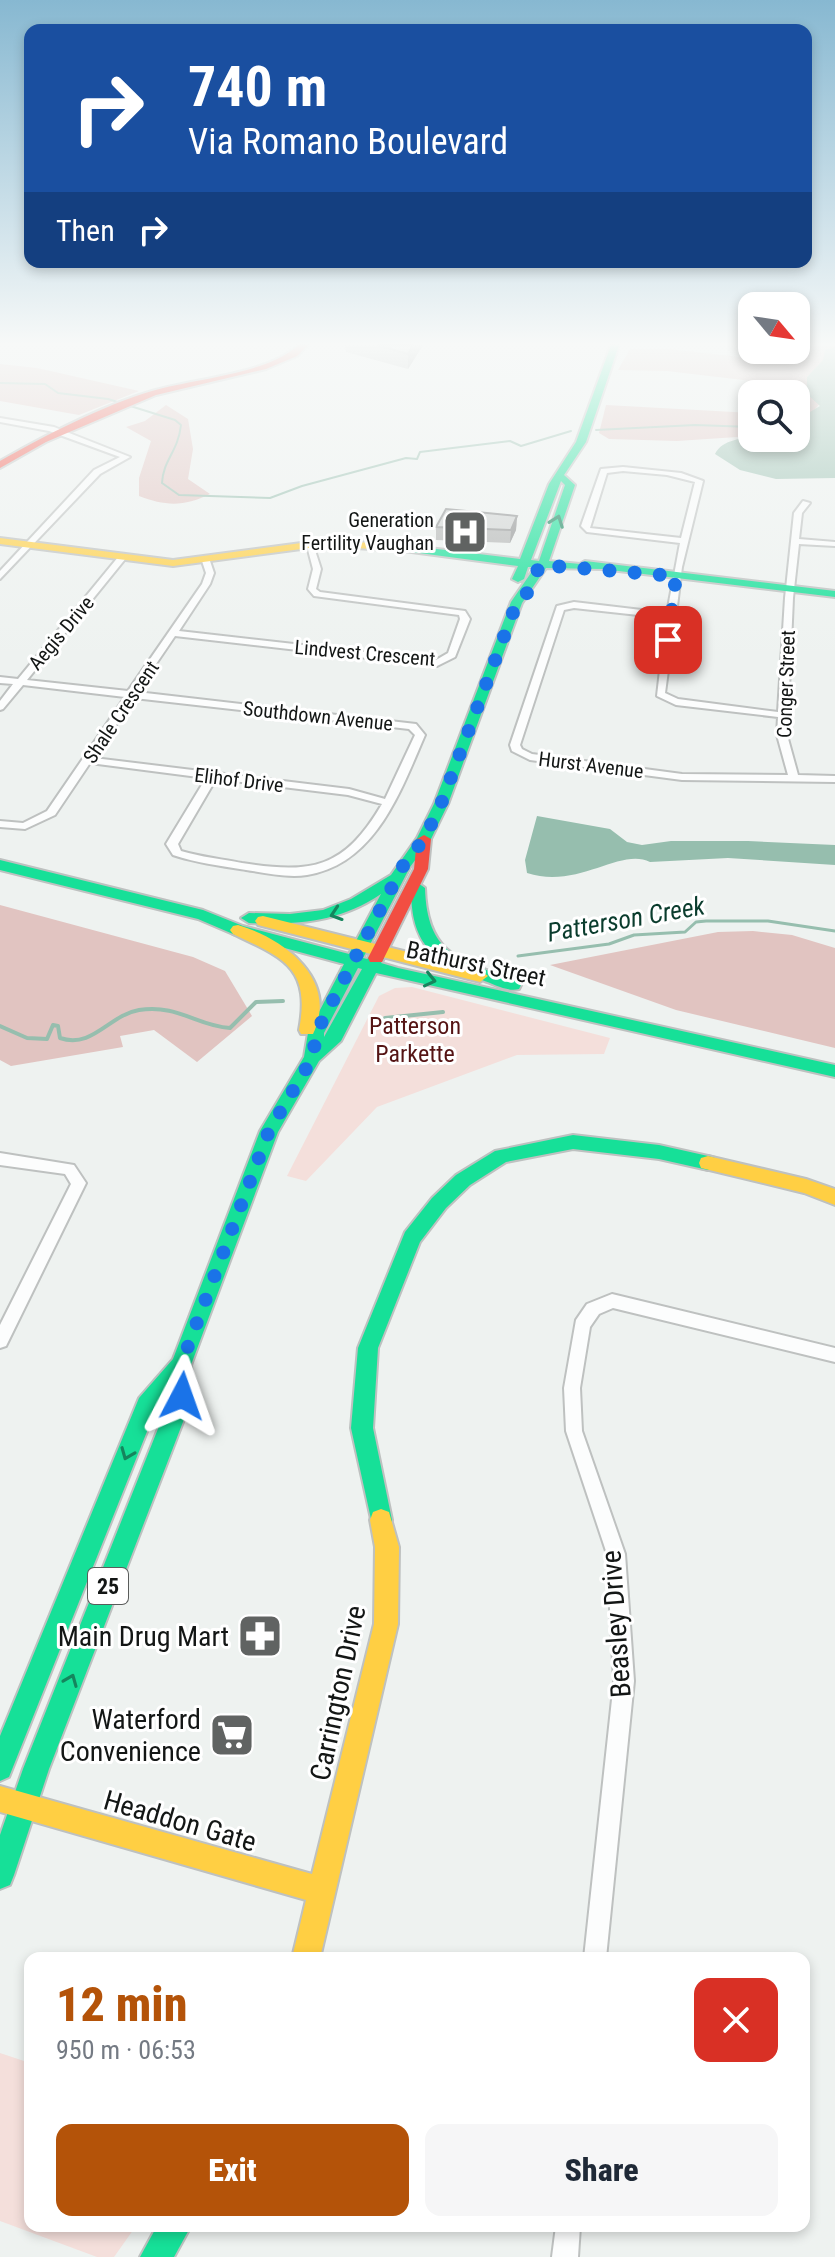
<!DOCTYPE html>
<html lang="en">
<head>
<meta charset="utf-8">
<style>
  body { margin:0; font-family:"Roboto Condensed",sans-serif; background:#f6f6f7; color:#1f2937; height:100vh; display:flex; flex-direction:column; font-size:30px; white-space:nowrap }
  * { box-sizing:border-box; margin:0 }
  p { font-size:26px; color:#747a83 }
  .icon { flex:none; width:44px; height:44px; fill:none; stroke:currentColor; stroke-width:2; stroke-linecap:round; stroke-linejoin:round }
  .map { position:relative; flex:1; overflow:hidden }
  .side { position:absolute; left:24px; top:1952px; width:786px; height:280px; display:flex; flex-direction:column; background:#fff; border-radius:16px; box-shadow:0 4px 12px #0003 }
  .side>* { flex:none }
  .hud { position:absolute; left:24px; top:24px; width:788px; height:244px; border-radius:16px; box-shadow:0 4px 12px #0003; background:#1a4fa0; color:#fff; overflow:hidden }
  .needle { width:52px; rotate:119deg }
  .tools { position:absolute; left:738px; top:292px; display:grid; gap:16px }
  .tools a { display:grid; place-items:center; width:72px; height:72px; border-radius:16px; background:#fff; box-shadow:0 4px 12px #0003; font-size:40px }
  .pin { position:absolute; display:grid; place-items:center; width:68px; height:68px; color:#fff; margin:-34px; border-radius:16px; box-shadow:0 4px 12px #0006 }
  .me { position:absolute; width:88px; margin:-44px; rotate:4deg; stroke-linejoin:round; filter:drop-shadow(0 0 6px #0008) }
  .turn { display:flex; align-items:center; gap:28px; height:168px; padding:0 32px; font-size:36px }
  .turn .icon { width:104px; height:104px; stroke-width:2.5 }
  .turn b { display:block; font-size:56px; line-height:68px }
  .then { display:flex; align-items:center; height:76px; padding:0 32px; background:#0003; gap:16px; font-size:30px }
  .round { display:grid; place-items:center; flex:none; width:84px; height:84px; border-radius:16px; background:#f6f6f7 }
  .headline { display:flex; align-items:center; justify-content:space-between; height:136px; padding:0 32px }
  h1 { font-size:48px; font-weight:800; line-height:60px; color:#b45309 }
  .cta { display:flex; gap:16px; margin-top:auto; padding:16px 32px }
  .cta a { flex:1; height:92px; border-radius:16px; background:#b45309; color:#fff; font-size:32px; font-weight:800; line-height:92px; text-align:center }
  .cta a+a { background:#f6f6f7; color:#1f2937 }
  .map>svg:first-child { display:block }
  .green { fill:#f4dfdb }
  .forest { fill:#e1c4c1 }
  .water { fill:#96beae }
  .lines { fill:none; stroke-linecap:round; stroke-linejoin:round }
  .stream-far2 { stroke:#96beae; stroke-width:2 }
  .stream-far1 { stroke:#96beae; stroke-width:3 }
  .stream { stroke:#96beae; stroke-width:4 }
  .street-casing { stroke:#bec1c0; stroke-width:4 }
  .fast-casing { stroke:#bec1c0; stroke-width:4 }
  .slow-casing { stroke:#bec1c0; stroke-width:4 }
  .jam-casing { stroke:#bec1c0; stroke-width:4 }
  .street { fill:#fcfdfd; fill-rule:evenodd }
  .fast { fill:#16e098; fill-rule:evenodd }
  .slow { fill:#ffcf43; fill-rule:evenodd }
  .jam { fill:#f24e42; fill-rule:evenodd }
  .wall { fill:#b4b6b5 }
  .shaded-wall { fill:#929494 }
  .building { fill:#d1d4d3; stroke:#929494; stroke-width:2 }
  .oneway { stroke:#15855d }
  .route { stroke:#1a73e8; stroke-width:14; stroke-dasharray:0 25.2 }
  .labels { text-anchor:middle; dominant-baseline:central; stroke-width:6; stroke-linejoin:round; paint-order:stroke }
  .far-poi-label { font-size:20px; fill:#131615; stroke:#fff; text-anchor:end }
  .far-street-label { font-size:20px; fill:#131615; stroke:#fff }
  .shield { fill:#fff; stroke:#5a5c5b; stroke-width:2 }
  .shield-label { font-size:22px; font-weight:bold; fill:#131615 }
  .street-label { font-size:24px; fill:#131615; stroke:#fff }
  .park-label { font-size:24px; fill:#551414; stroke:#fff }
  .water-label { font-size:26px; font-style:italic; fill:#0a3c2d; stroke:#fff }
  .near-street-label { font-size:28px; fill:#131615; stroke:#fff }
  .near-poi-label { font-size:28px; fill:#131615; stroke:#fff; text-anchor:end }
</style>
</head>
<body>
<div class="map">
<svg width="835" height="2257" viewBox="0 0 835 2257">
  <rect width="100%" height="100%" fill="#eef2f0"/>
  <!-- green -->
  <g class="green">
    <polygon points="412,987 610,1038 604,1054 517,1055 377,1107 306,1181 287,1176 379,996 395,988"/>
    <polygon points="0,2053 30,2063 30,2226 136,2226 114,2257 97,2257 0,2221"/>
  </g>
  <!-- forest -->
  <g class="forest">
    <path d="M806,345H835C835,381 825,406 796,427V394H788L786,385L667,371L618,370L630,349H669L793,363Z"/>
    <polygon points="0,364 37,368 139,391 79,415 0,401"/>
    <path d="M166,405L188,419L193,449L188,479L210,494C184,507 165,506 139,496V478L151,441L126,427L145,421Z"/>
    <polygon points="606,405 752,413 752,436 677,441 609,439 599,433"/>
    <polygon points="0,905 193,957 225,971 252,1016 197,1062 154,1030 120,1036 123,1047 11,1066 0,1060"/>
    <polygon points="753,931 792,935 835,948 835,1048 676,1010 550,965 718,932"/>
  </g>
  <!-- water -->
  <g class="water">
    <path d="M835,347V478L776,479L740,470L715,454C726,431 774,438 796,438V426L807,422L810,412L820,406L807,394V377L823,360L825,350Z"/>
    <path d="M537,816L610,829L627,842L642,845L671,841H748L835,845V865L728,858L650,862C620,847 578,890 527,873L525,860Z"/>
  </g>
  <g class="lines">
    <!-- stream-far2 -->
    <g class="stream-far2">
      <path d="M0,383L45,384L58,393L108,399L175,420L181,425C178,452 163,460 162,483L179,495L270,498L302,486L406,458L417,459L420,452L510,441L521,446L571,431"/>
      <polyline points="596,430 695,425 752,427"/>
    </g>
    <!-- stream-far1 -->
    <polyline class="stream-far1" points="518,956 609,944 634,935 685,932 696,922 706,921 768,921 835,931"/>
    <!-- stream -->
    <g class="stream">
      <polyline points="385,1018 443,1012"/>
      <path d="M0,1026L27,1038L47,1039L53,1025L58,1026L60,1038C93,1049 109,1015 139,1010C178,1004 197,1026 230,1028L256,1002L283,1001"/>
    </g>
    <!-- street casing -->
    <g class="street-casing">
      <g id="street">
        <polygon points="0,418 54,427 130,457 100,474 0,579 0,571 94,470 120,457 49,431 0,422"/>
        <path d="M623,467L681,473L703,481L682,567L676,614L678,616L675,618L665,693L678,699L778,712L785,598L794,513L803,501L810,503L802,513L799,539L835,542V546L799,544L793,598L787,735L798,775L835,776V782L682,780L530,760L512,751L510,745L557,606L574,602L667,613L680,543L587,532L581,526L601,469ZM623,471L667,475L695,482L681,538L590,528L607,473ZM574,608L666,618L657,696L676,705L778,717L777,735L788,775L682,774L532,754L522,749L520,745L564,610Z"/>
        <path d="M306,542L313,544L321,569L316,589L320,592L465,611L470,619L455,657L437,666L175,636L137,692L416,724L425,735C401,790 376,864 307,875C288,878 266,873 246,870C221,866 197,863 173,855L166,844L206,778L90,763L55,815L25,829L0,827V821L23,823L47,811L125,697L23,685L3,709L0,710V701L13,684L0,683V677L18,679L119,556L126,558L27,680L128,691L202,584L206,573L202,561L206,558L210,561L214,573L210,584L179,631L436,660L448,653L460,619L459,615L314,596L308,589L313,569ZM134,698L409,729L415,735L385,799L349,789L94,758ZM216,779L348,795L382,804C344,869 312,874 242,863C222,859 201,857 181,851L178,844Z"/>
        <polygon points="0,1153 74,1165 86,1183 6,1346 0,1348 0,1325 71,1184 65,1174 0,1165"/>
        <polygon points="612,1294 835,1348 835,1362 613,1308 599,1314 590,1327 580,1388 582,1431 625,1554 634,1681 606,1958 584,1958 614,1681 607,1554 566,1431 564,1388 576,1320 587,1304"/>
        <polygon points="556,2226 580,2226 578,2257 552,2257"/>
      </g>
    </g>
    <!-- fast casing -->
    <g class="fast-casing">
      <g id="fast">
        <path d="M611,345H619L586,442L564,475L575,485L549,561L580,564L585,561L835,591V597L602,569L546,568L522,603L448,804L431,839L410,867L363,958L367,959L376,953L384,958L381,963L398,968L835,1065V1077L376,973L341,1041L319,1061L278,1132L191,1365L193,1396L49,1769L14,1875L10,1885L0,1889V1835L23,1769L171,1396V1390L158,1404L9,1777L0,1781V1736L139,1398L173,1359L260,1131L304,1057L308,1033L344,964L233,934L198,919L0,870V860L203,910L243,926L349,954L381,894C340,922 297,925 249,923L241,918L249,913L290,914L323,910L351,899L391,875L417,838L434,804L511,602L535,567H528L524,579L518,582L512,579L518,566L404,551L399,548L404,545L520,559L549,484L576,442ZM561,481L565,485L539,561L531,560ZM358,968L362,969L324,1037V1033Z"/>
        <path d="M418,883L425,888C427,957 462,961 519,981L521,985L519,989C507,992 494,984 482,980C432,961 411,944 411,888Z"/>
        <polygon points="573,1135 659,1145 708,1156 715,1158 717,1163 715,1168 708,1170 659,1159 573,1149 506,1162 470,1185 446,1208 420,1242 378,1348 373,1428 392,1520 389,1528 381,1531 373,1528 351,1428 358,1348 405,1232 432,1198 456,1175 495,1151"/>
        <polygon points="157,2226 191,2226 174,2257 140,2257"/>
      </g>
    </g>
    <!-- slow casing -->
    <g class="slow-casing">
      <g id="slow">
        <polygon points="0,538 173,560 324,540 404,545 409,548 404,551 324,546 173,566 0,544"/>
        <polygon points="263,916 480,970 488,976 480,982 258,925 255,921 258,917"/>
        <path d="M238,925C285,939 339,980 313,1034H301L299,1030C311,967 283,958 233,934L230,930L233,926Z"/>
        <polygon points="708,1156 806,1179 835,1189 835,1205 804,1193 701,1168 699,1163 701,1158"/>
        <polygon points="381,1509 389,1512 399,1547 398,1624 320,1958 292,1958 306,1900 0,1812 0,1786 312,1874 374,1624 375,1547 370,1520 373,1512"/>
      </g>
    </g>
    <!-- jam casing -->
    <g class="jam-casing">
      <g id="jam">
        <path d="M299,345H308L297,356L266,369L156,395L46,442L0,468V461C44,436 104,405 152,391C195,378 265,375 299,345Z"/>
        <polygon points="424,835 431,839 428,869 382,962 370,962 368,958 414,869 417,839"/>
      </g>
    </g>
    <!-- street -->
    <use href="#street" class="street"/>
    <!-- fast -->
    <use href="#fast" class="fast"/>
    <!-- slow -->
    <use href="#slow" class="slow"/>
    <!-- jam -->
    <use href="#jam" class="jam"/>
  </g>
  <!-- wall -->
  <g class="wall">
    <polygon points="345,345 423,345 408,369 346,352"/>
    <polygon points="517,516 516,530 510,543 436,540 436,527"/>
  </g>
  <!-- shaded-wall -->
  <g class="shaded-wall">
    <polygon points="413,345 423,345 408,369 408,354"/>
    <polygon points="517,516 516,530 510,543 511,530"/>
  </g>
  <!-- building -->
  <g class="building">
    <polygon points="377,345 413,345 408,354"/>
    <polygon points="446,509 517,516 511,530 436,527"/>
  </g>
  <!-- one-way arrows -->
  <defs><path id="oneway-chevron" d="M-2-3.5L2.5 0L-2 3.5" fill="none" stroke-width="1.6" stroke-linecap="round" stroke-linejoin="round" transform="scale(2)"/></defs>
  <g class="oneway">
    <use href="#oneway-chevron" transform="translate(557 521) rotate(-70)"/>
    <use href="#oneway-chevron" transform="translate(336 914) rotate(162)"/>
    <use href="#oneway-chevron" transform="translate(430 980) rotate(13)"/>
    <use href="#oneway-chevron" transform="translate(127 1454) rotate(112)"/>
    <use href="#oneway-chevron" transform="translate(71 1680) rotate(-68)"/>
  </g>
  <!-- sky -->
  <linearGradient id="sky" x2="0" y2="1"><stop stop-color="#87b8d1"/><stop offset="0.52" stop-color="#f7f9f8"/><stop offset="1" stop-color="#f7f9f8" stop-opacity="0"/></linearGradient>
  <rect width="835" height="661" fill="url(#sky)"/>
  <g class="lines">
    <!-- route -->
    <polyline class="route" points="182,1396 181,1365 269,1131 313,1057 316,1033 403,866 424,839 441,804 517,602 526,595 540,565 676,576 668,640"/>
  </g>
  <!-- icons -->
  <defs>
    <g id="hospital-square" transform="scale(2.3)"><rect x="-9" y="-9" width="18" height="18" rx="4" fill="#606362" stroke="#fff"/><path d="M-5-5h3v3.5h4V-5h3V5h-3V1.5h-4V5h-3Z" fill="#fff"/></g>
    <g id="pharmacy-square" transform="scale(2.3)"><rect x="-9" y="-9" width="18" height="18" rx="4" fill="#606362" stroke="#fff"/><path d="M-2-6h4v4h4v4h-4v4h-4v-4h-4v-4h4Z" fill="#fff"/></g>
    <g id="supermarket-square" transform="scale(2.3)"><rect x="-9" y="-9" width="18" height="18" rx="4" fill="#606362" stroke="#fff"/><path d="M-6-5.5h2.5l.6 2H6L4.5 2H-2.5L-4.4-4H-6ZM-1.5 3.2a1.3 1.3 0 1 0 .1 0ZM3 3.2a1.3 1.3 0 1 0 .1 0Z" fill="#fff"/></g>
  </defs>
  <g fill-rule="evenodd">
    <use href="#hospital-square" x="465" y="532"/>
    <use href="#pharmacy-square" x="260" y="1636"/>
    <use href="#supermarket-square" x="232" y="1735"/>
  </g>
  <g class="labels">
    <!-- far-poi labels -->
    <g class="far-poi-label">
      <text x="434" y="520">Generation<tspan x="434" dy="23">Fertility Vaughan</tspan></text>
    </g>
    <!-- far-street labels -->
    <g class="far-street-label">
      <text transform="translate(61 633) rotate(-50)">Aegis Drive</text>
      <text transform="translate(365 653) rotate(5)">Lindvest Crescent</text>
      <text transform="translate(786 684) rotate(-88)">Conger Street</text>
      <text transform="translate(121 712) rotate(-56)">Shale Crescent</text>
      <text transform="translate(318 716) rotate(6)">Southdown Avenue</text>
      <text transform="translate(591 765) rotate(7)">Hurst Avenue</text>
      <text transform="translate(239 780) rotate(7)">Elihof Drive</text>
    </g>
    <!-- shield labels -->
    <rect class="shield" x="88" y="1568" width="40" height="36" rx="6"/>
    <g class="shield-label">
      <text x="108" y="1586">25</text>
    </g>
    <!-- street labels -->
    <g class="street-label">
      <text transform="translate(476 964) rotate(12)">Bathurst Street</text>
    </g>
    <!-- park labels -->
    <g class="park-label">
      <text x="415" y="1026">Patterson<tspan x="415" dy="28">Parkette</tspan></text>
    </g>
    <!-- water labels -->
    <g class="water-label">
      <text transform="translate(626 919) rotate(-10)">Patterson Creek</text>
    </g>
    <!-- near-street labels -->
    <g class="near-street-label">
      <text transform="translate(616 1624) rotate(-94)">Beasley Drive</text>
      <text transform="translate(338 1693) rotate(-78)">Carrington Drive</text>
      <text transform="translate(180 1821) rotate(16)">Headdon Gate</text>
    </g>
    <!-- near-poi labels -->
    <g class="near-poi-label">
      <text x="229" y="1636">Main Drug Mart</text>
      <text x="201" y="1719">Waterford<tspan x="201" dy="32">Convenience</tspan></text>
    </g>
  </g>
</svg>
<div class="tools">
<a><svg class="needle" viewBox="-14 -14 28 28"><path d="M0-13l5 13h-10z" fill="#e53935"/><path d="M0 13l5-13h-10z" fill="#747a83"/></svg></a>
<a><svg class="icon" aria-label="search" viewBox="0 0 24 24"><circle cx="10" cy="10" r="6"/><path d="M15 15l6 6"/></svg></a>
</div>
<div class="pin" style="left:668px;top:640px;background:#d93025"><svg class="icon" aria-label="arrive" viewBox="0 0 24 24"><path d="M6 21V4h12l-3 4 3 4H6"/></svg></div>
<svg class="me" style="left:182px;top:1396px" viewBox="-20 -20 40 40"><path d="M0-17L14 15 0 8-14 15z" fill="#1a73e8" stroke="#fff" stroke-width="4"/></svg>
<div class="hud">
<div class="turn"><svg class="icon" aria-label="right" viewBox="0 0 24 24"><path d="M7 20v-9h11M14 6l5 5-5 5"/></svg><div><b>740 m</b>Via Romano Boulevard</div></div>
<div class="then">Then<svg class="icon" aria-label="right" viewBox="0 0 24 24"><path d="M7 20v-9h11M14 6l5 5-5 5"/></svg></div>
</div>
<section class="side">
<div class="headline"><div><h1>12 min</h1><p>950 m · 06:53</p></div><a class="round" style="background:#d93025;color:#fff"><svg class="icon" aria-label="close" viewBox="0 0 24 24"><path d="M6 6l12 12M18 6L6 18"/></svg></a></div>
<div class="cta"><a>Exit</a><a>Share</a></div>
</section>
</div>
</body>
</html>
